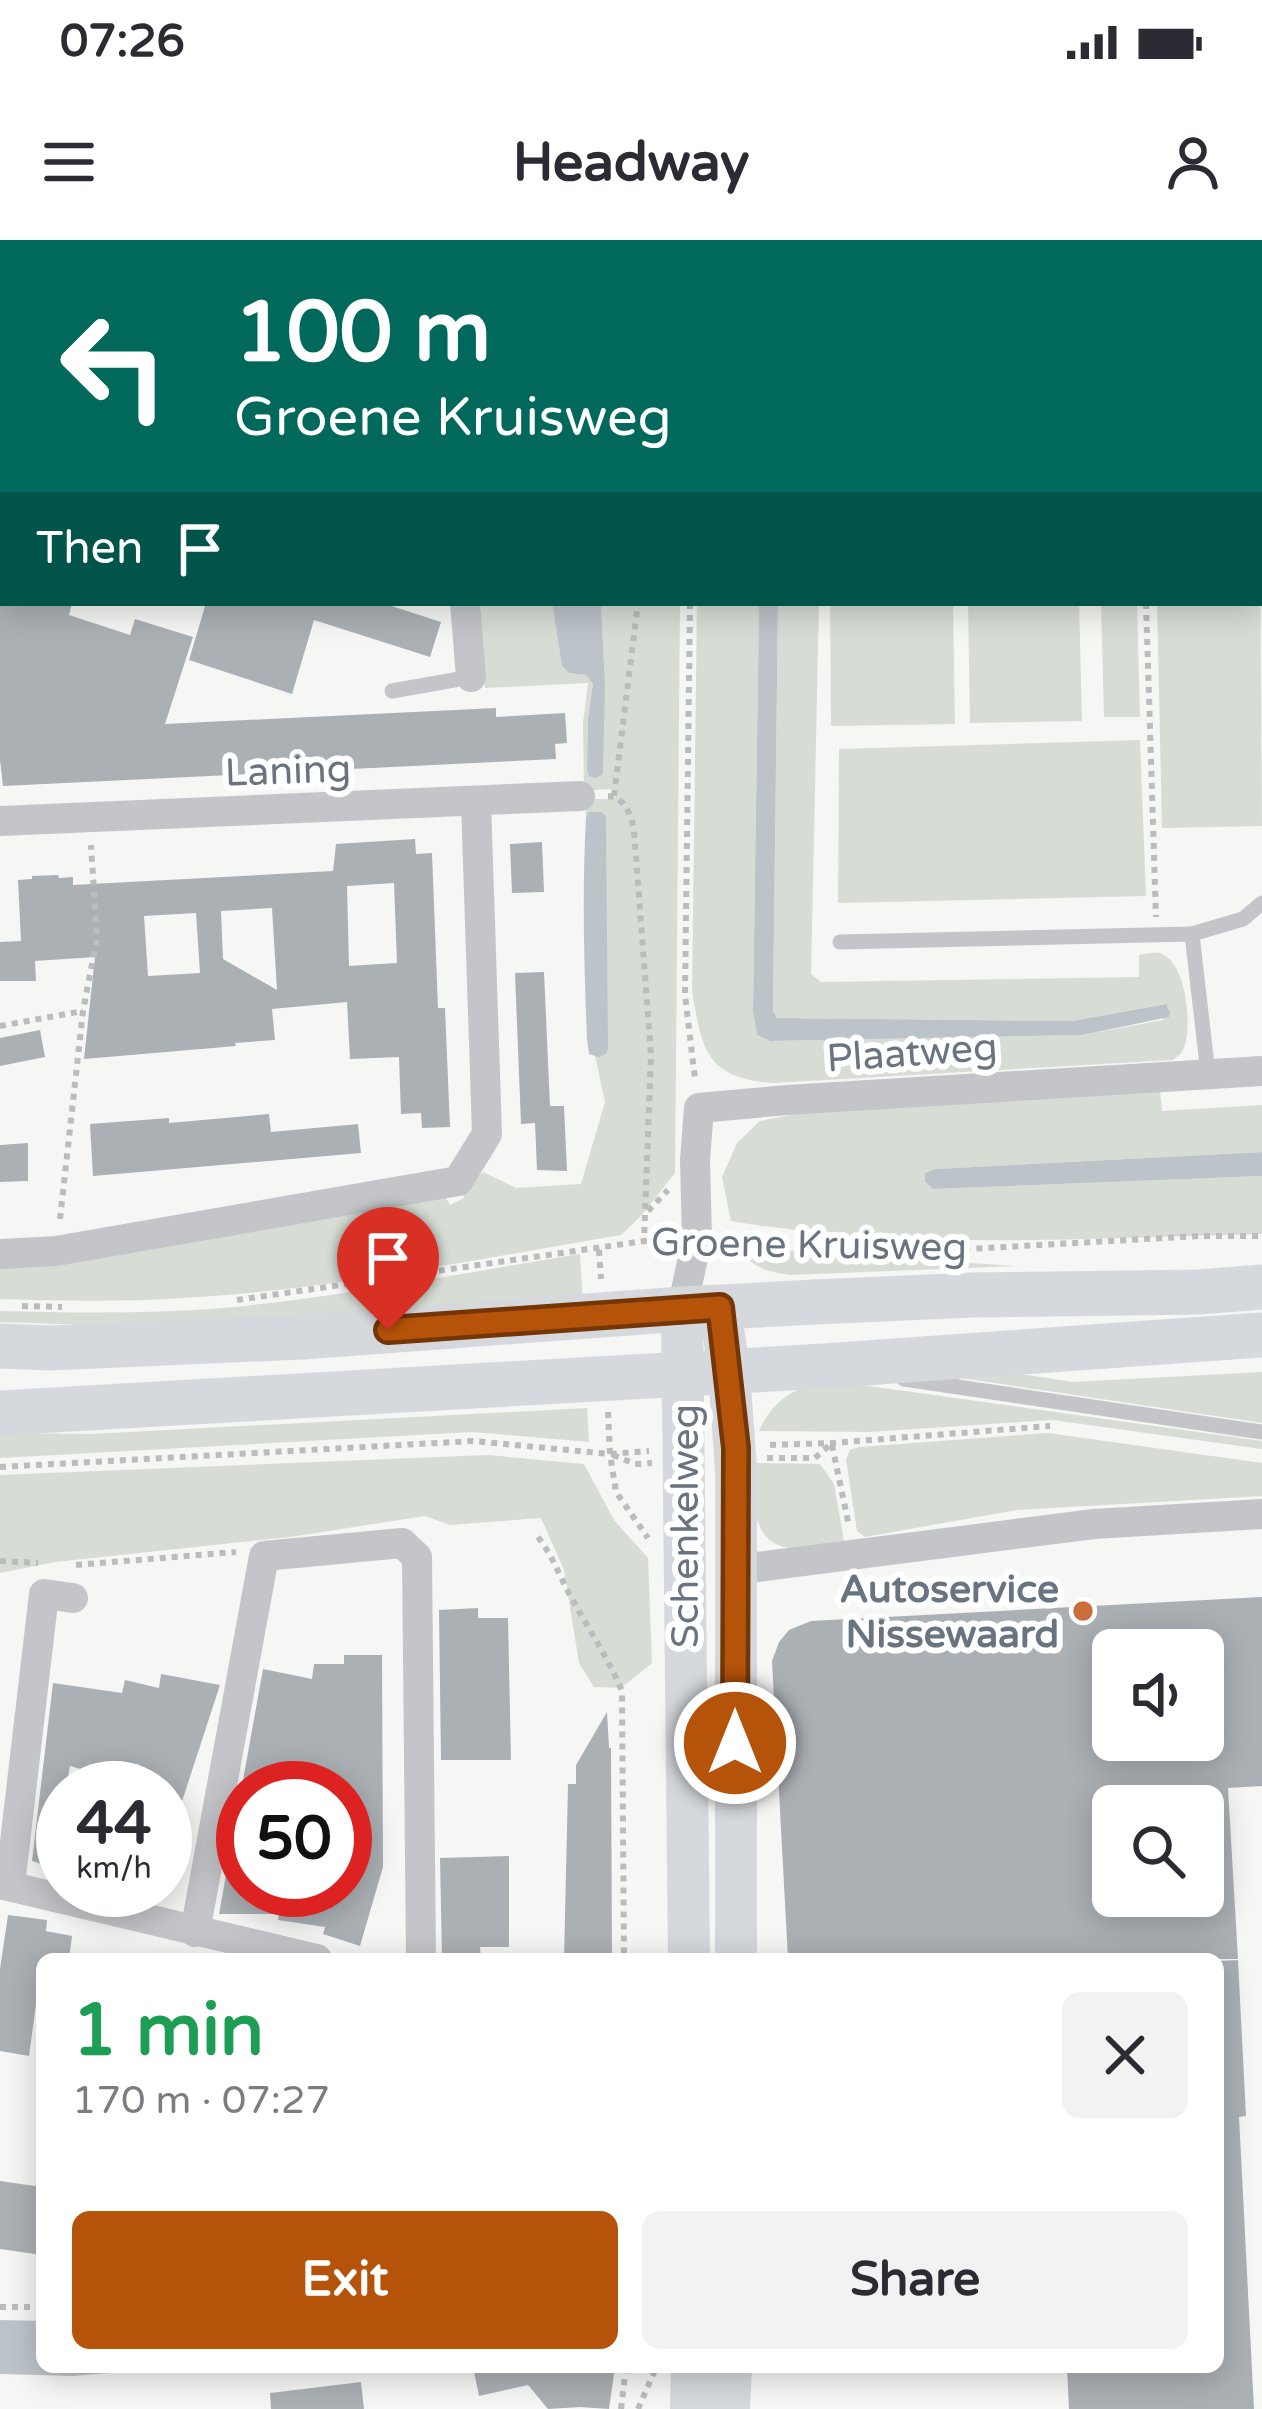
<!DOCTYPE html>
<html lang="en">
<head>
<meta charset="utf-8">
<style>
  body { margin:0; font-family:"Varela Round",sans-serif; background:#f2f2f3; color:#2b2b33; height:100vh; display:flex; flex-direction:column; font-size:45px; white-space:nowrap }
  * { box-sizing:border-box; margin:0 }
  p { font-size:39px; color:#7c7c81 }
  .icon { flex:none; width:66px; height:66px; fill:none; stroke:currentColor; stroke-width:2; stroke-linecap:round; stroke-linejoin:round }
  .map { position:relative; flex:1; overflow:hidden }
  .details { position:absolute; left:36px; top:1713px; width:1188px; height:420px; display:flex; flex-direction:column; background:#fff; border-radius:18px; box-shadow:0 6px 30px #0003 }
  .details>* { flex:none }
  .hud { position:absolute; left:0px; top:0px; width:1263px; height:366px; box-shadow:0 6px 30px #0003; background:#00695c; color:#fff; overflow:hidden }
  .buttons { position:absolute; left:1092px; top:1389px; display:grid; gap:24px }
  .buttons a { display:grid; place-items:center; width:132px; height:132px; border-radius:18px; background:#fff; box-shadow:0 6px 30px #0003; font-size:60px }
  .speed { position:absolute; left:36px; top:1521px; display:flex; gap:24px; font-size:60px; font-weight:700; text-align:center }
  .speed>* { display:grid; place-content:center; width:156px; height:156px; border-radius:50%; background:#fff; box-shadow:0 6px 30px #0003; line-height:1 }
  .speed small { font-size:30px; font-weight:400 }
  .speed .limit { border:18px solid #d22; background:#fff; color:#111 }
  .pin { position:absolute; display:grid; place-items:center; width:102px; height:102px; color:#fff; margin:-123px -51px; border-radius:50% 50% 50% 0; rotate:-45deg; box-shadow:0 0 12px #0007 }
  .pin .icon { rotate:45deg }
  .me { position:absolute; width:132px; margin:-66px; rotate:0deg; stroke-linejoin:round; filter:drop-shadow(0 0 9px #0008) }
  .turn { display:flex; align-items:center; gap:42px; height:252px; padding:0 36px; font-size:54px }
  .turn .icon { width:156px; height:156px; stroke-width:2.5 }
  .turn b { display:block; font-size:84px; line-height:102px }
  .then { display:flex; align-items:center; height:114px; padding:0 36px; background:#0003; gap:24px; font-size:45px }
  .round { display:grid; place-items:center; flex:none; width:126px; height:126px; border-radius:18px; background:#f2f2f3 }
  .overview { display:flex; align-items:center; justify-content:space-between; height:204px; padding:0 36px }
  h1 { font-size:72px; font-weight:700; line-height:90px; color:#1e9e55 }
  .primary-button { display:flex; gap:24px; margin-top:auto; padding:24px 36px }
  .primary-button a { flex:1; height:138px; border-radius:18px; background:#b45309; color:#fff; font-size:48px; font-weight:700; line-height:138px; text-align:center }
  .primary-button a+a { background:#f2f2f3; color:#2b2b33 }
  .status { display:flex; justify-content:space-between; align-items:center; height:84px; padding:0 60px; background:#fff; direction:ltr }
  .status svg { height:33px; fill:currentColor }
  header { display:flex; justify-content:space-between; align-items:center; height:156px; padding:0 36px; background:#fff; font-size:54px; font-weight:700 }
  .map>svg:first-child { display:block }
  .green { fill:#d7ddd5 }
  .water { fill:#bdc4c9 }
  .building { fill:#abb0b5; fill-rule:evenodd }
  .lines { fill:none; stroke-linecap:round; stroke-linejoin:round }
  .path { stroke:#babcbe; stroke-width:6; stroke-dasharray:6 6; stroke-linecap:butt }
  .lane { stroke:#c3c5c8; stroke-width:15 }
  .street { stroke:#c3c5c8; stroke-width:30 }
  .secondary { stroke:#d5d8dc; stroke-width:42 }
  .primary { stroke:#d5d8dc; stroke-width:45 }
  .route-casing { stroke:#753606; stroke-width:30 }
  .route { stroke:#b45309; stroke-width:21 }
  .poi-dot { fill:#cc6d3e; stroke:#fff; stroke-width:4.5 }
  .labels { text-anchor:middle; dominant-baseline:central; stroke-width:12; stroke-linejoin:round; paint-order:stroke }
  .street-label { font-size:39px; fill:#697481; stroke:#fff }
  .poi-label { font-size:39px; font-weight:bold; fill:#697481; stroke:#fff; text-anchor:end }
</style>
</head>
<body>
<div class="status"><b>07:26</b><svg viewBox="0 0 49 12"><path d="M0 12V9h3v3zM5 12V6h3v6zM10 12V3h3v9zM15 12V0h3v12zM26 1h20v11H26zM47 4h2v5h-2z"/></svg></div>
<header><svg class="icon" aria-label="menu" viewBox="0 0 24 24"><path d="M4 6h16M4 12h16M4 18h16"/></svg>Headway<svg class="icon" aria-label="person" viewBox="0 0 24 24"><circle cx="12" cy="8" r="4"/><path d="M4 21q1-7 8-7t8 7"/></svg></header>
<div class="map">
<svg width="1262" height="2169" viewBox="0 0 1262 2169">
  <rect width="100%" height="100%" fill="#f6f6f4"/>
  <!-- green -->
  <g class="green">
    <polygon points="1260,293 1262,586 1162,588 1157,363 1260,363"/>
    <path d="M480,363H552L562,426L569,433L586,435L593,444L588,478L587,531L589,536L605,442L601,363H680L675,933L641,976L621,995C477,1019 331,1050 184,1058C123,1062 62,1061 0,1059V1021L444,955L450,965L464,958L460,949L483,932L516,948L581,944L605,862L595,816L601,572H590L586,577L585,559H612L618,555L610,549L584,551L583,483L588,443L485,448Z"/>
    <path d="M697,363H759L753,772L757,795L770,801L1082,795L1163,780L1165,764L1072,781L777,778L773,771L778,363H819L811,734L821,742L1139,737V715C1142,714 1156,712 1159,713C1186,719 1192,784 1185,805C1182,814 1180,814 1173,820L773,843C705,838 702,809 692,751Z"/>
    <polygon points="830,363 953,363 955,484 831,486"/>
    <polygon points="968,363 1079,363 1082,481 970,483"/>
    <polygon points="1101,363 1137,363 1140,477 1104,477"/>
    <polygon points="1140,500 1146,656 838,663 839,509"/>
    <path d="M1160,850L1162,871L1262,865V912L935,929L925,933V942L933,949L1262,936V994C1084,998 907,1011 731,981L722,937L737,903L760,881L807,872Z"/>
    <path d="M738,1007L1015,1026L790,1035C768,1032 750,1027 738,1007Z"/>
    <path d="M580,1014L583,1063L86,1085L0,1082V1071C74,1073 149,1074 223,1068C342,1057 462,1033 580,1014Z"/>
    <polygon points="1001,1131 1073,1142 1262,1132 1262,1183 941,1135"/>
    <path d="M833,1141L1262,1201V1209L1052,1180L869,1192L759,1191C774,1158 797,1145 833,1141Z"/>
    <polygon points="587,1168 589,1202 472,1192 0,1218 0,1193 91,1194"/>
    <polygon points="1048,1193 1262,1223 1262,1256 1017,1270 865,1297 857,1291 846,1220 850,1210 859,1207"/>
    <polygon points="488,1215 584,1224 614,1280 648,1318 652,1423 621,1448 594,1447 579,1423 564,1330 541,1278 450,1285 425,1276 290,1297 55,1322 0,1333 0,1235"/>
    <path d="M756,1223L820,1224L834,1244L844,1301C815,1307 771,1321 758,1282C753,1268 756,1238 756,1223Z"/>
  </g>
  <!-- water -->
  <g class="water">
    <polygon points="552,363 601,363 605,442 603,531 602,535 595,538 589,536 587,531 588,478 593,444 586,435 569,433 562,426"/>
    <polygon points="759,363 778,363 773,771 777,778 1072,781 1166,764 1170,773 1169,777 1082,795 770,801 757,795 753,772"/>
    <path d="M589,572H601L606,576L608,809L606,814L599,817L589,814L587,799C584,725 582,651 586,577Z"/>
    <polygon points="1262,912 1262,936 933,949 925,942 925,933 935,929"/>
    <polygon points="0,2080 42,2081 42,2127 181,2127 73,2136 0,2134"/>
  </g>
  <!-- building -->
  <g class="building">
    <polygon points="0,356 3,357 3,363 72,363 69,375 130,395 135,379 193,397 165,484 496,468 496,477 565,473 567,503 555,504 556,519 3,546 0,520"/>
    <polygon points="206,363 382,363 441,382 430,417 314,380 292,454 189,420"/>
    <path d="M415,599L416,614L432,613L438,768H445L450,887L422,888L421,873L401,874L399,817L350,819L347,762L272,769L275,800L235,803L236,806L84,819L95,717L35,721L36,741H0V702L21,701L18,640L32,639V636L58,635L59,638L73,637V645L333,631L336,604ZM394,643L397,723L349,726L347,646ZM272,668L277,750L223,719L221,671ZM196,673L200,733L148,736L144,676Z"/>
    <polygon points="542,602 544,652 512,653 510,604"/>
    <polygon points="544,732 550,866 564,866 567,931 537,930 535,883 521,884 515,733"/>
    <polygon points="40,790 45,817 0,826 0,798"/>
    <polygon points="269,874 271,892 358,884 361,913 93,936 90,884 169,878 169,883"/>
    <polygon points="28,903 28,941 0,942 0,905"/>
    <path d="M1262,1357V1546L1228,1548L1238,1719H788L772,1421L779,1402L789,1390L811,1381ZM1113,1410H1203V1500H1113ZM1113,1566H1203V1656H1113Z"/>
    <polygon points="478,1368 478,1378 508,1378 511,1520 441,1520 439,1370"/>
    <path d="M344,1415H382L383,1627L360,1706L323,1694L325,1687L278,1680L279,1674H219L263,1429L312,1439L314,1424H344ZM243,1548H345V1657L323,1650H243Z"/>
    <polygon points="161,1434 220,1445 169,1601 165,1600 165,1548 149,1548 70,1526 66,1548 63,1548 54,1628 32,1621 53,1443 122,1453 125,1440 159,1448"/>
    <polygon points="607,1472 609,1508 611,1508 612,1719 564,1719 568,1544 576,1544 576,1525"/>
    <polygon points="509,1616 509,1707 480,1707 481,1719 442,1719 440,1618"/>
    <polygon points="8,1675 47,1680 46,1691 72,1696 69,1719 42,1719 29,1816 0,1811 0,1729"/>
    <polygon points="1238,1720 1246,1876 1239,1877 1254,2169 1069,2169 1067,2127 1218,2127 1218,1721"/>
    <polygon points="0,1941 42,1947 42,2015 0,2009"/>
    <polygon points="473,2127 615,2127 609,2169 580,2167 548,2169 528,2145 479,2156"/>
    <polygon points="361,2142 364,2169 271,2169 270,2153"/>
  </g>
  <g class="lines">
    <!-- path -->
    <g class="path">
      <polyline points="172,0 182,3"/>
      <polyline points="724,3 725,0"/>
      <polyline points="0,42 3,43"/>
      <polyline points="1260,268 1262,268"/>
      <polyline points="690,363 685,755 695,839"/>
      <polyline points="1146,363 1156,677"/>
      <path d="M608,556C625,557 631,575 634,590L651,815L644,1001"/>
      <polyline points="614,556 638,363"/>
      <polyline points="0,786 83,771"/>
      <polyline points="648,971 668,950"/>
      <polyline points="60,979 83,771 97,698 91,605"/>
      <polyline points="725,1000 896,1013 1200,996 1262,996"/>
      <polyline points="599,1010 601,1039"/>
      <polyline points="237,1060 644,1001 670,1000"/>
      <polyline points="22,1066 62,1067"/>
      <polyline points="608,1172 610,1214 616,1252 648,1298"/>
      <polyline points="770,1205 832,1203 1050,1186"/>
      <polyline points="832,1205 849,1286"/>
      <polyline points="613,1215 635,1224 652,1223"/>
      <polyline points="767,1218 815,1218 832,1203"/>
      <polyline points="0,1227 473,1201 610,1214 649,1211"/>
      <path d="M538,1297C552,1315 560,1337 571,1357C588,1388 608,1418 622,1451L624,1719"/>
      <polyline points="0,1321 38,1323"/>
      <polyline points="76,1325 236,1312"/>
      <polyline points="0,2067 42,2067"/>
      <polyline points="621,2169 626,2127"/>
      <polyline points="638,2169 655,2130"/>
    </g>
    <!-- lane -->
    <g class="lane">
      <polyline points="392,451 471,437"/>
      <polyline points="1192,694 1243,679 1262,663"/>
      <polyline points="840,702 1192,694 1208,834"/>
      <polyline points="904,1139 1262,1192"/>
    </g>
    <!-- street -->
    <g class="street">
      <polyline points="325,0 334,3"/>
      <polyline points="482,3 483,0"/>
      <polyline points="0,199 3,200"/>
      <polyline points="465,363 471,437"/>
      <polyline points="0,581 580,556"/>
      <polyline points="0,1014 56,1011 458,941 487,894 476,562"/>
      <polyline points="682,1069 697,999 695,920 699,868 787,860 1262,831"/>
      <polyline points="734,1330 1094,1284 1262,1274"/>
      <polyline points="0,1644 317,1719"/>
      <polyline points="10,1645 44,1354 73,1358"/>
      <polyline points="195,1692 264,1316 402,1303 417,1317 421,1719"/>
    </g>
    <!-- secondary -->
    <g class="secondary">
      <polyline points="720,1067 729,1131 736,1230 736,1719"/>
      <polyline points="682,1069 689,1719"/>
      <polyline points="691,2169 692,2127"/>
      <polyline points="729,2169 731,2127"/>
    </g>
    <!-- primary -->
    <g class="primary">
      <polyline points="0,1106 50,1108 303,1097 682,1069 815,1062 973,1055 1199,1052 1262,1047"/>
      <polyline points="0,1173 824,1126 1262,1095"/>
    </g>
  </g>
  <g class="lines">
    <!-- route casing -->
    <g class="route-casing">
      <polyline id="route" points="388,1090 720,1067 736,1208 735,1503"/>
    </g>
    <!-- route -->
    <use href="#route" class="route"/>
  </g>
  <!-- markers -->
  <circle class="poi-dot" cx="1083" cy="1371" r="12"/>
  <g class="labels">
    <!-- street labels -->
    <g class="street-label">
      <text transform="translate(288 531) rotate(-2)">Laning</text>
      <text transform="translate(912 813) rotate(-4)">Plaatweg</text>
      <text transform="translate(809 1005) rotate(1)">Groene Kruisweg</text>
      <text transform="translate(685 1286) rotate(-90)">Schenkelweg</text>
    </g>
    <!-- poi labels -->
    <g class="poi-label">
      <text x="1059" y="1349">Autoservice<tspan x="1059" dy="45">Nissewaard</tspan></text>
    </g>
  </g>
</svg>
<div class="buttons">
<a><svg class="icon" aria-label="sound" viewBox="0 0 24 24"><path d="M4 9h4l5-4v14l-5-4H4zM17 9q2 3 0 6"/></svg></a>
<a><svg class="icon" aria-label="search" viewBox="0 0 24 24"><circle cx="10" cy="10" r="6"/><path d="M15 15l6 6"/></svg></a>
</div>
<div class="speed"><div>44<small>km/h</small></div><div class="limit">50</div></div>
<div class="pin" style="left:388px;top:1090px;background:#d93025"><svg class="icon" aria-label="arrive" viewBox="0 0 24 24"><path d="M6 21V4h12l-3 4 3 4H6"/></svg></div>
<svg class="me" style="left:735px;top:1503px" viewBox="-20 -20 40 40"><circle r="17" fill="#b45309" stroke="#fff" stroke-width="3"/><path d="M0-11L8 9 0 5-8 9z" fill="#fff"/></svg>
<div class="hud">
<div class="turn"><svg class="icon" aria-label="left" viewBox="0 0 24 24"><path d="M17 20v-9H6M10 6l-5 5 5 5"/></svg><div><b>100 m</b>Groene Kruisweg</div></div>
<div class="then">Then<svg class="icon" aria-label="arrive" viewBox="0 0 24 24"><path d="M6 21V4h12l-3 4 3 4H6"/></svg></div>
</div>
<section class="details">
<div class="overview"><div><h1>1 min</h1><p>170 m · 07:27</p></div><a class="round"><svg class="icon" aria-label="close" viewBox="0 0 24 24"><path d="M6 6l12 12M18 6L6 18"/></svg></a></div>
<div class="primary-button"><a>Exit</a><a>Share</a></div>
</section>
</div>
</body>
</html>
